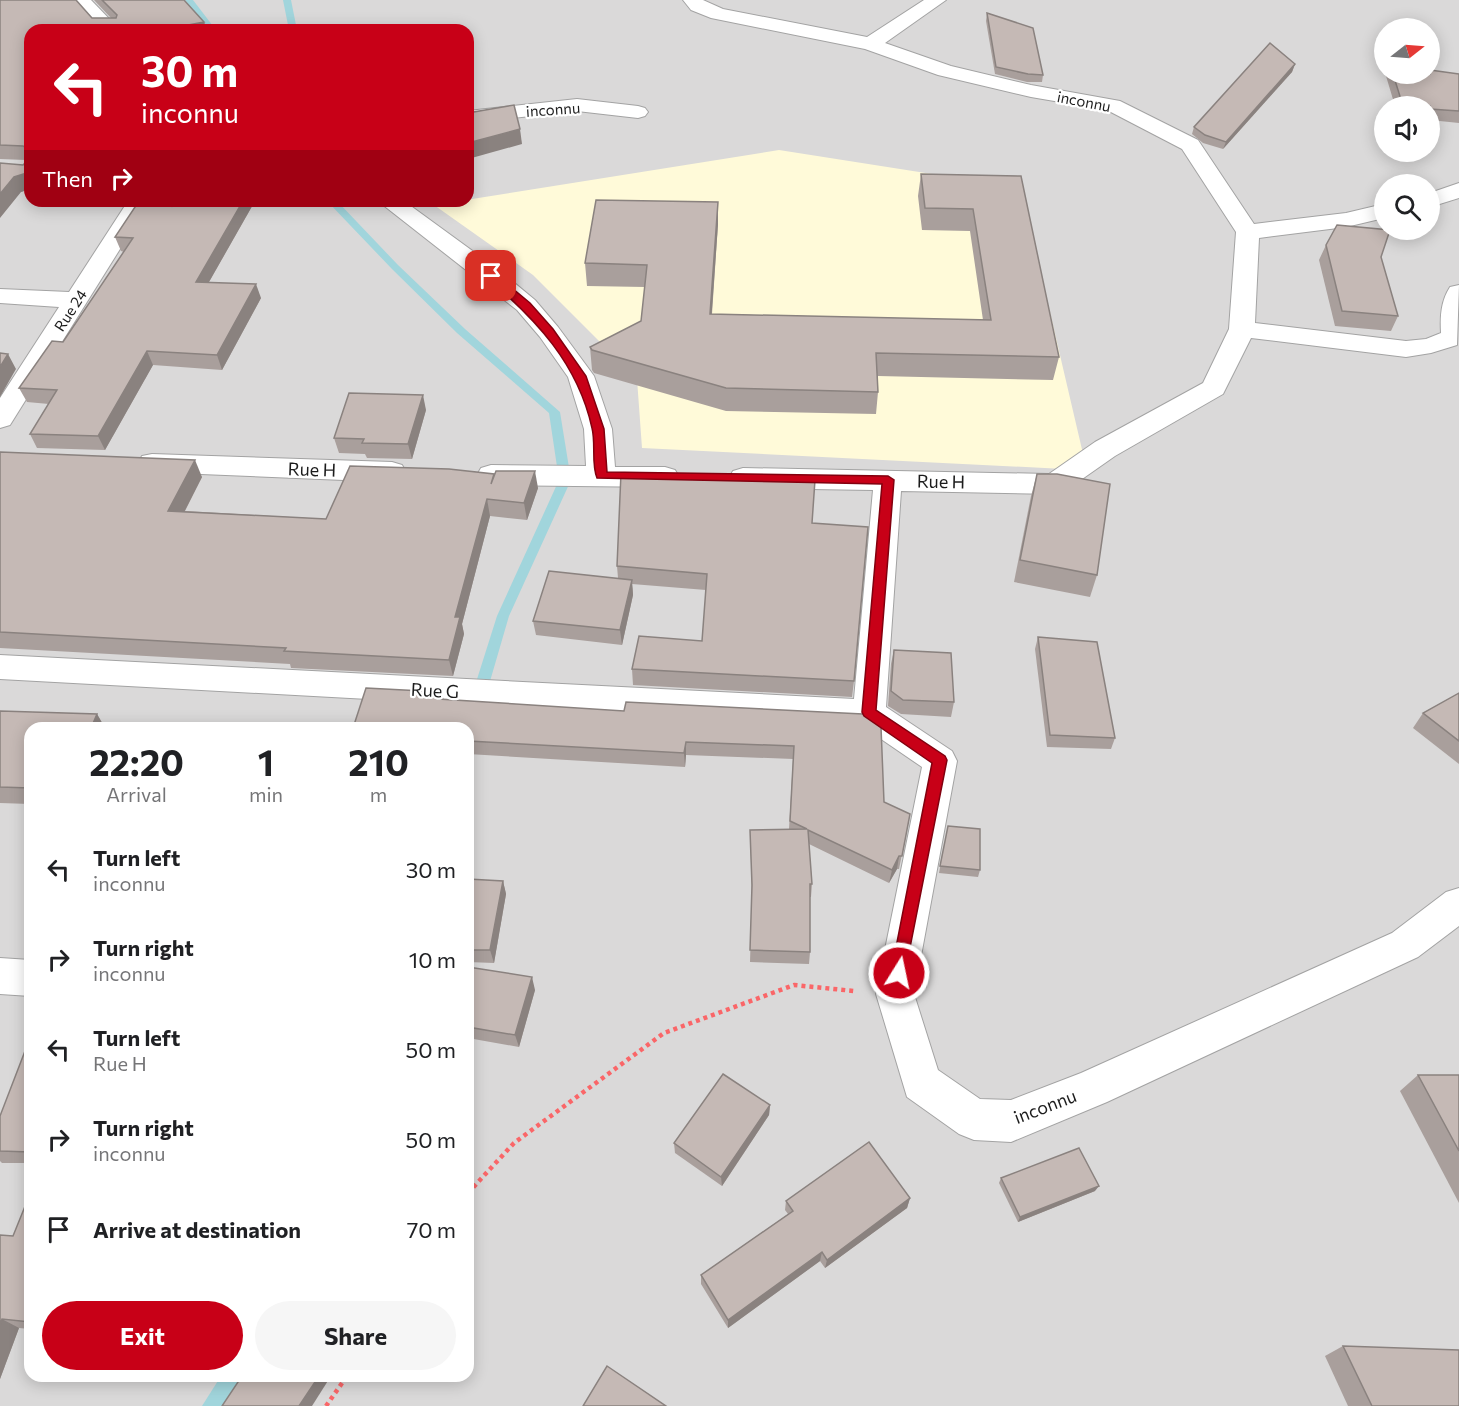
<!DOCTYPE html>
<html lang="en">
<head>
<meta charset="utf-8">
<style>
  body { margin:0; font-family:Commissioner,sans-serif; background:#f6f6f6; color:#202124; height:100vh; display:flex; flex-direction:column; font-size:22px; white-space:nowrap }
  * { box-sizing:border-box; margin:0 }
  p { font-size:20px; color:#757577 }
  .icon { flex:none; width:33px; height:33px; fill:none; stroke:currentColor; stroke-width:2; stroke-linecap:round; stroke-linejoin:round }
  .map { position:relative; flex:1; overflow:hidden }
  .side { position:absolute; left:24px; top:722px; width:450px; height:660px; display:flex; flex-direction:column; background:#fff; border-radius:18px; box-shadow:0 3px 15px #0003 }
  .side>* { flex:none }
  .top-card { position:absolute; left:24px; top:24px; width:450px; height:183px; border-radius:18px; box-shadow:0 3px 15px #0003; background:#c80017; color:#fff; overflow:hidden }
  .needle { width:39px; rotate:73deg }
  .buttons { position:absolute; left:1374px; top:18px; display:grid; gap:12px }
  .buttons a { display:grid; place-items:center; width:66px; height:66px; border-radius:50%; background:#fff; box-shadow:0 3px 15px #0003; font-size:30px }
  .pin { position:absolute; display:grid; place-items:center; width:51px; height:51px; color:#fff; margin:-26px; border-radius:12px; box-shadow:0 3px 9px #0006 }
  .me { position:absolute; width:66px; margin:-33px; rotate:10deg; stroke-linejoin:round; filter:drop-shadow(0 0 4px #0008) }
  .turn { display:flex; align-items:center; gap:21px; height:126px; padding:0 18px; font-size:27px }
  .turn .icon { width:78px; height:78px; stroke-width:2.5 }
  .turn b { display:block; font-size:42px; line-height:51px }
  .then { display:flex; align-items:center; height:57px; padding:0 18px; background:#0003; gap:12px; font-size:22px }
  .eta { display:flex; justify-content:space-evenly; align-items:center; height:102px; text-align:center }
  .eta b { font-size:36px; font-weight:700; line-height:42px }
  .action { display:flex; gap:12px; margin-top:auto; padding:12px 18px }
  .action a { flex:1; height:69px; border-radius:36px; background:#c80017; color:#fff; font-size:24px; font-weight:700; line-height:69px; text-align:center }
  .action a+a { background:#f6f6f6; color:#202124 }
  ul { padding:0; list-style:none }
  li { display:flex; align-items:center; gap:18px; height:90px; padding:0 18px }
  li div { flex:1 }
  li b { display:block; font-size:22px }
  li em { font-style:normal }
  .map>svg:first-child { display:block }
  .residential { fill:#dad9d9; fill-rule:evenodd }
  .education { fill:#fffad9 }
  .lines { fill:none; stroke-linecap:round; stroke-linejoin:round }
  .stream { fill:#a1d5dc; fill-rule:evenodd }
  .minor-casing { stroke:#a3a3a3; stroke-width:2 }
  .path { stroke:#fa6668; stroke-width:4.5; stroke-dasharray:4 4; stroke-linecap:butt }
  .minor { fill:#fff; fill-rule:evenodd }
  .wall { fill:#a99f9c }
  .shaded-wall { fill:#8a827f }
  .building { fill:#c5b9b5; stroke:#8a827f; stroke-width:1.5 }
  .route { fill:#c80017; stroke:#82000f; stroke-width:1.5 }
  .labels { text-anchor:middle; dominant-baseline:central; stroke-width:4.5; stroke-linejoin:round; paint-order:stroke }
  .far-street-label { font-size:15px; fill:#1c1c1c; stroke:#fff }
  .street-label { font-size:18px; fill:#1c1c1c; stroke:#fff }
</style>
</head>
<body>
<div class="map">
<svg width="1459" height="1406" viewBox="0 0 1459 1406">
  <rect width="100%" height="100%" fill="#ede8e1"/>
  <!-- residential -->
  <path class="residential" d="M0,0H1459V1406H0ZM1384,28H1430V74H1384ZM30,30H468V201H30ZM1384,106H1430V152H1384ZM1384,184H1430V230H1384ZM30,728H468V1376H30Z"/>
  <!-- education -->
  <polygon class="education" points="779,150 1021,188 1084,458 1064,469 642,448 637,379 533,275 434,205"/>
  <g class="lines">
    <!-- stream -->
    <g class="stream">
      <polygon points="185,0 193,0 216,30 208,30"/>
      <polygon points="283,0 291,0 297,30 289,30"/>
      <polygon points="327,201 337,201 398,265 465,329 560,412 571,480 509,616 486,695 484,699 474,699 472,695 497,616 559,480 549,413 457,333 392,269"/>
      <polygon points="221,1376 242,1376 223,1406 202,1406"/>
    </g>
    <!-- minor casing -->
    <g class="minor-casing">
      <g id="minor">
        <polygon points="71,0 91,0 120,30 99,30"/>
        <path d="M683,0H703L723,9L867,37L924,0H946L885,43L951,66L1031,85L1120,101L1198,140L1254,224L1346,213L1384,204V218L1346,227L1259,238L1255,323L1406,341L1426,339L1441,333C1440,316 1441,301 1450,287L1459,285L1457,345L1431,353L1406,357L1251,338L1223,394L1115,456L1065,491L1055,494L901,491L886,707L952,751L957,761L914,994L938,1070L980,1099L1011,1100L1081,1073L1392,933L1446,892L1459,888V926L1418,957L1107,1102L1011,1142L974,1140L959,1134L907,1097L876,994L922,767L862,726L0,679V655L854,699L873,490L743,488L733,485L729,478L733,471L743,468L1049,474L1095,442L1203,383L1229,329L1236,232L1182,149L1107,110L1031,97L938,75L865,49L711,18L691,10Z"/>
        <polygon points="577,99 638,106 645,108 648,112 645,116 638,118 577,111 468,123 468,111"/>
        <polygon points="1459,183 1459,198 1430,207 1430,193"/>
        <polygon points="128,201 150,201 10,425 0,428 0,398 59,307 0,303 0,289 69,292"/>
        <polygon points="378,201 404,201 500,271 535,300 558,327 594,376 612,429 615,467 665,467 675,470 679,477 675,484 665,487 491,485 481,482 477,475 481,468 491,465 586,466 584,429 568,377 540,337 517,310"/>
        <polygon points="152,454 392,462 402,465 406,472 402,479 392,482 152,472 142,470 138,463 142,456"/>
        <polygon points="0,958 30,960 30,996 0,994"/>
      </g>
    </g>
    <!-- path -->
    <g class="path">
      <polyline points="468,1193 514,1143 664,1033 794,985 854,991"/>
      <polyline points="326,1406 347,1376"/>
    </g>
    <!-- minor -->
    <use href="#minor" class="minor"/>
  </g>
  <!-- wall -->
  <g class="wall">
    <polygon points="0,0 92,18 111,18 94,0 184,0 204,22 207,30 30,30 30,189 21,192 23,165 26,162 26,160 0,159"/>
    <polygon points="987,13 1043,75 1042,82 1027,82 995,74 986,21"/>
    <polygon points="1295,64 1292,72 1223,149 1203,143 1192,134 1194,127"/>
    <polygon points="1387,74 1459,74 1459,123 1430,120 1430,106 1395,106 1386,76"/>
    <polygon points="921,174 1021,176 1059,357 1053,380 878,376 878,392 876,414 726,411 594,373 592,370 590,347 641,321 645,287 587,286 585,263 718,202 718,224 712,314 983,320 970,231 922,230 918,196"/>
    <polygon points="255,201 209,282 261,298 222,370 153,365 105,450 37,448 30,434 49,404 27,402 19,388 63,342 124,252 121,251 115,237"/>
    <polygon points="1326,245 1381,257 1398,316 1391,331 1335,326 1319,260"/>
    <polygon points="426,410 412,459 367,458 365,454 339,453 334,438"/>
    <polygon points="0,452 202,477 185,511 326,519 494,476 538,488 527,520 490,516 462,624 464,634 453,676 291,668 290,664 0,648"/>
    <polygon points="1037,474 1097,575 1090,597 1014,582 1031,496"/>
    <polygon points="766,477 812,523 854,681 852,697 633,685 632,669 702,641 706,590 632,584 633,595 622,645 536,635 533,621 618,578 617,566"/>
    <polygon points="1038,637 1115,738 1111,749 1047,747 1035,649"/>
    <polygon points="894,650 954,702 951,717 901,714 888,706 891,664"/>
    <polygon points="441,692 444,700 624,711 863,714 884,802 910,814 899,869 897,869 889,883 809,844 812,884 811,897 810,897 810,952 809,964 750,962 752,897 750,830 789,829 793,759 686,755 685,767 468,754 468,728 353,728"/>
    <polygon points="1459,693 1459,764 1413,728 1423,713"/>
    <polygon points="0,711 97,714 105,728 30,728 30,804 0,803"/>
    <polygon points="948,826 980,870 978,877 939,873"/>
    <polygon points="468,879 503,881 506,894 494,963 468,962"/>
    <polygon points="468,967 535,990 519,1047 468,1038"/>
    <polygon points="30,1038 30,1163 2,1163 0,1161 0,1151"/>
    <polygon points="1418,1075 1459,1075 1459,1203 1400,1091"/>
    <polygon points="770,1105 769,1115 722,1186 675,1153 674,1143"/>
    <polygon points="1001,1178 1095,1191 1018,1222 999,1183"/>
    <polygon points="30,1194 30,1329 19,1328 0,1379 0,1235 13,1236"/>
    <polygon points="910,1198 907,1208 825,1268 820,1261 728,1328 701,1284 701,1275 788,1214 785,1210 786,1201"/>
    <polygon points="1343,1346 1459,1406 1348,1406 1325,1356"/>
  </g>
  <!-- shaded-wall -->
  <g class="shaded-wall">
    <polygon points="204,22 207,30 179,30 178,27"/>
    <polygon points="1295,64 1292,72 1223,149 1226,142"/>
    <polygon points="520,129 522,144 468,159 468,143"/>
    <polygon points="30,172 30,189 21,192 0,218 0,194 14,177"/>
    <polygon points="175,201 188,201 173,206"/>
    <polygon points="243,201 255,201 201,296 196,282"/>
    <polygon points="718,202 718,224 710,337 710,314"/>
    <polygon points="256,284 261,298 222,370 217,355"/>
    <polygon points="147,351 153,365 105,450 98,436"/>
    <polygon points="8,354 16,369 0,397 0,367"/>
    <polygon points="423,395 426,410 412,459 408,444"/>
    <polygon points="195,460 202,477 176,528 168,511"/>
    <polygon points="535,471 538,488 527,520 524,503"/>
    <polygon points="487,499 490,516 462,624 464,634 453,676 449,660 455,617"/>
    <polygon points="632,580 633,595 622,645 620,630"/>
    <polygon points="441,692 445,706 439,699"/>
    <polygon points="97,714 105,728 91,728"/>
    <polygon points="686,742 686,755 685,767 684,753"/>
    <polygon points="899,856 897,869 889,883 892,870"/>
    <polygon points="503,881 506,894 494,963 490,950"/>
    <polygon points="532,977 535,990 519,1047 515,1035"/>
    <polygon points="770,1105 769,1115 722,1186 721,1177"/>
    <polygon points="1099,1186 1095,1191 1018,1222 1020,1217"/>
    <polygon points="910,1198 907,1208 825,1268 827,1260"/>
    <polygon points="822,1252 820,1261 728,1328 728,1320"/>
    <polygon points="2,1319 19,1328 0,1379 0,1325"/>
    <polygon points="319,1376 331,1376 312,1406 299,1406"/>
  </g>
  <!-- building -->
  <g class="building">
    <polygon points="0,0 76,0 92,18 116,18 117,15 102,0 184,0 204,22 178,27 182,30 30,30 30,172 14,177 0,194 0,163 23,165 26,162 26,148 23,146 0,145"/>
    <polygon points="987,13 1033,28 1043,75 1028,74 996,67"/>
    <polygon points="1270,43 1295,64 1226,142 1205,135 1194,127"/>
    <polygon points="1430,70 1459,74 1459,111 1430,109 1430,106 1403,106 1393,74 1430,74"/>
    <polygon points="514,105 520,129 468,143 468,113"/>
    <polygon points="921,174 1021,176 1059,357 876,353 878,392 726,388 592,350 590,347 641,321 647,265 585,263 596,200 718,202 710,314 991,320 973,209 925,208"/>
    <polygon points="139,201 175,201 173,206 189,201 243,201 196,282 256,284 217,355 147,351 98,436 30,434 57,390 19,388 52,341 63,342 133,238 115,237"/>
    <polygon points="1337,225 1390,230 1381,257 1398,316 1342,311 1326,245"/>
    <polygon points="0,353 8,354 0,367"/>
    <polygon points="349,393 423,395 408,444 362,443 364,439 334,438"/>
    <polygon points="0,452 195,460 168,511 326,519 350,466 449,469 494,474 491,484 496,471 535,471 524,503 487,499 455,617 460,617 449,660 284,651 286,648 0,632"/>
    <polygon points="621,473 766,475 766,477 815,480 812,523 868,527 854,681 632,669 639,636 702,641 707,574 617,566"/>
    <polygon points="1037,474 1057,474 1110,484 1097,575 1020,560"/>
    <polygon points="549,571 632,580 620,630 533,621"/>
    <polygon points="1038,637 1097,642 1115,738 1050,735"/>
    <polygon points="894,650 951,653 954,702 903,700 891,691"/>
    <polygon points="366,688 441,692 439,699 624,711 626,702 863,714 881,727 884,802 910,814 902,856 899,856 892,870 808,830 812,884 810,884 810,952 750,950 752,885 750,830 807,829 790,821 794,746 686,742 684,753 468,741 468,728 353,728"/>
    <polygon points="1459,693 1459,741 1423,713"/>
    <polygon points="0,711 97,714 91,728 30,728 30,788 0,787"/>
    <polygon points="948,826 980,829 980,870 940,866"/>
    <polygon points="468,879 503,881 490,950 468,950"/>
    <polygon points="468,967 532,977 515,1035 468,1027"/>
    <polygon points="30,1038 30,1152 0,1151 0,1116"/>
    <polygon points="723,1074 770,1105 721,1177 674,1143"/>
    <polygon points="1418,1075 1459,1075 1459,1151"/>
    <polygon points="869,1142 910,1198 827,1260 822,1252 728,1320 701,1275 793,1211 786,1201"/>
    <polygon points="1079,1148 1099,1186 1020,1217 1001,1178"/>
    <polygon points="30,1194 30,1322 2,1319 0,1325 0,1235 13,1236"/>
    <polygon points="1343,1346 1459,1350 1459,1406 1372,1406"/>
    <polygon points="607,1366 666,1406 583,1406"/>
    <polygon points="242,1376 319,1376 299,1406 222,1406"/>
  </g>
  <!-- route -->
  <path class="route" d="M487,274H495L530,303L553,329L586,376L604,429L607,472L888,476L894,480L876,710L945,756L947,760L904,978L899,980L893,978L891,973L932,763L864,716L862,712L882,484L597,478C591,463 596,444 592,428C578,364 536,319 487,278Z"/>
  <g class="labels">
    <!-- far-street labels -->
    <g class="far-street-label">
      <text transform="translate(1084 101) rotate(11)">inconnu</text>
      <text transform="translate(553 109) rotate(-4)">inconnu</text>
      <text transform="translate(70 310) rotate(-57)">Rue 24</text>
    </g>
    <!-- street labels -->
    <g class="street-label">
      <text transform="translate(312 469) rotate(2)">Rue H</text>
      <text transform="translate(941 481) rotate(1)">Rue H</text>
      <text transform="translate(435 690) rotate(3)">Rue G</text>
      <text transform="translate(1045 1106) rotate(-21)">inconnu</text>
    </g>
  </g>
</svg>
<div class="buttons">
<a><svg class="needle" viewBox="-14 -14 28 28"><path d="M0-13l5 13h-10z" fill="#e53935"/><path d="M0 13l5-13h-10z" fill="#757577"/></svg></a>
<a><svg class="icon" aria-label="sound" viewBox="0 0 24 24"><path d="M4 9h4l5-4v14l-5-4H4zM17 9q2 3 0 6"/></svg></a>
<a><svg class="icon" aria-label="search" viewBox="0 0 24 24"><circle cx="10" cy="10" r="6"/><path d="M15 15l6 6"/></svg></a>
</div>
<div class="pin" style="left:491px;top:276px;background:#d93025"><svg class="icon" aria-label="arrive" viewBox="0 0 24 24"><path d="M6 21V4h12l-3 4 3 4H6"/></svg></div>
<svg class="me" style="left:899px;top:973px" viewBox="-20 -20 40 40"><circle r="17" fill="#c80017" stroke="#fff" stroke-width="3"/><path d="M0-11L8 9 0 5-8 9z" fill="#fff"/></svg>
<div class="top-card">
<div class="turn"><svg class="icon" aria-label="left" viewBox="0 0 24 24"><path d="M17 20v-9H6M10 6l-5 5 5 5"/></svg><div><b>30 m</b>inconnu</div></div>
<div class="then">Then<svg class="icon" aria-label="right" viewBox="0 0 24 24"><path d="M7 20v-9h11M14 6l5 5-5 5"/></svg></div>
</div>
<section class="side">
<div class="eta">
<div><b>22:20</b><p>Arrival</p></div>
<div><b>1</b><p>min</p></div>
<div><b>210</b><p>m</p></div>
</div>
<ul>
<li><svg class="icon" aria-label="left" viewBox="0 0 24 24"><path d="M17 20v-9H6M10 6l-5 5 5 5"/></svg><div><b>Turn left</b><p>inconnu</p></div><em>30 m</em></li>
<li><svg class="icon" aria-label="right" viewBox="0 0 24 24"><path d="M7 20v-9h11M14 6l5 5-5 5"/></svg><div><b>Turn right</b><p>inconnu</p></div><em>10 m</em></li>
<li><svg class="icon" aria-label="left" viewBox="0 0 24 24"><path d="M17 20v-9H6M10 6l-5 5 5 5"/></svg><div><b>Turn left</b><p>Rue H</p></div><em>50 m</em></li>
<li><svg class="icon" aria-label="right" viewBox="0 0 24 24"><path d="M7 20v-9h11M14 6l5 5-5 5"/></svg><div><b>Turn right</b><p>inconnu</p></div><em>50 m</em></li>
<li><svg class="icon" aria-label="arrive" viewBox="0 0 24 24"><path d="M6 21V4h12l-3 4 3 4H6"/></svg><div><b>Arrive at destination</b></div><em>70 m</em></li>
</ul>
<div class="action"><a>Exit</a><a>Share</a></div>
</section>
</div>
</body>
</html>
